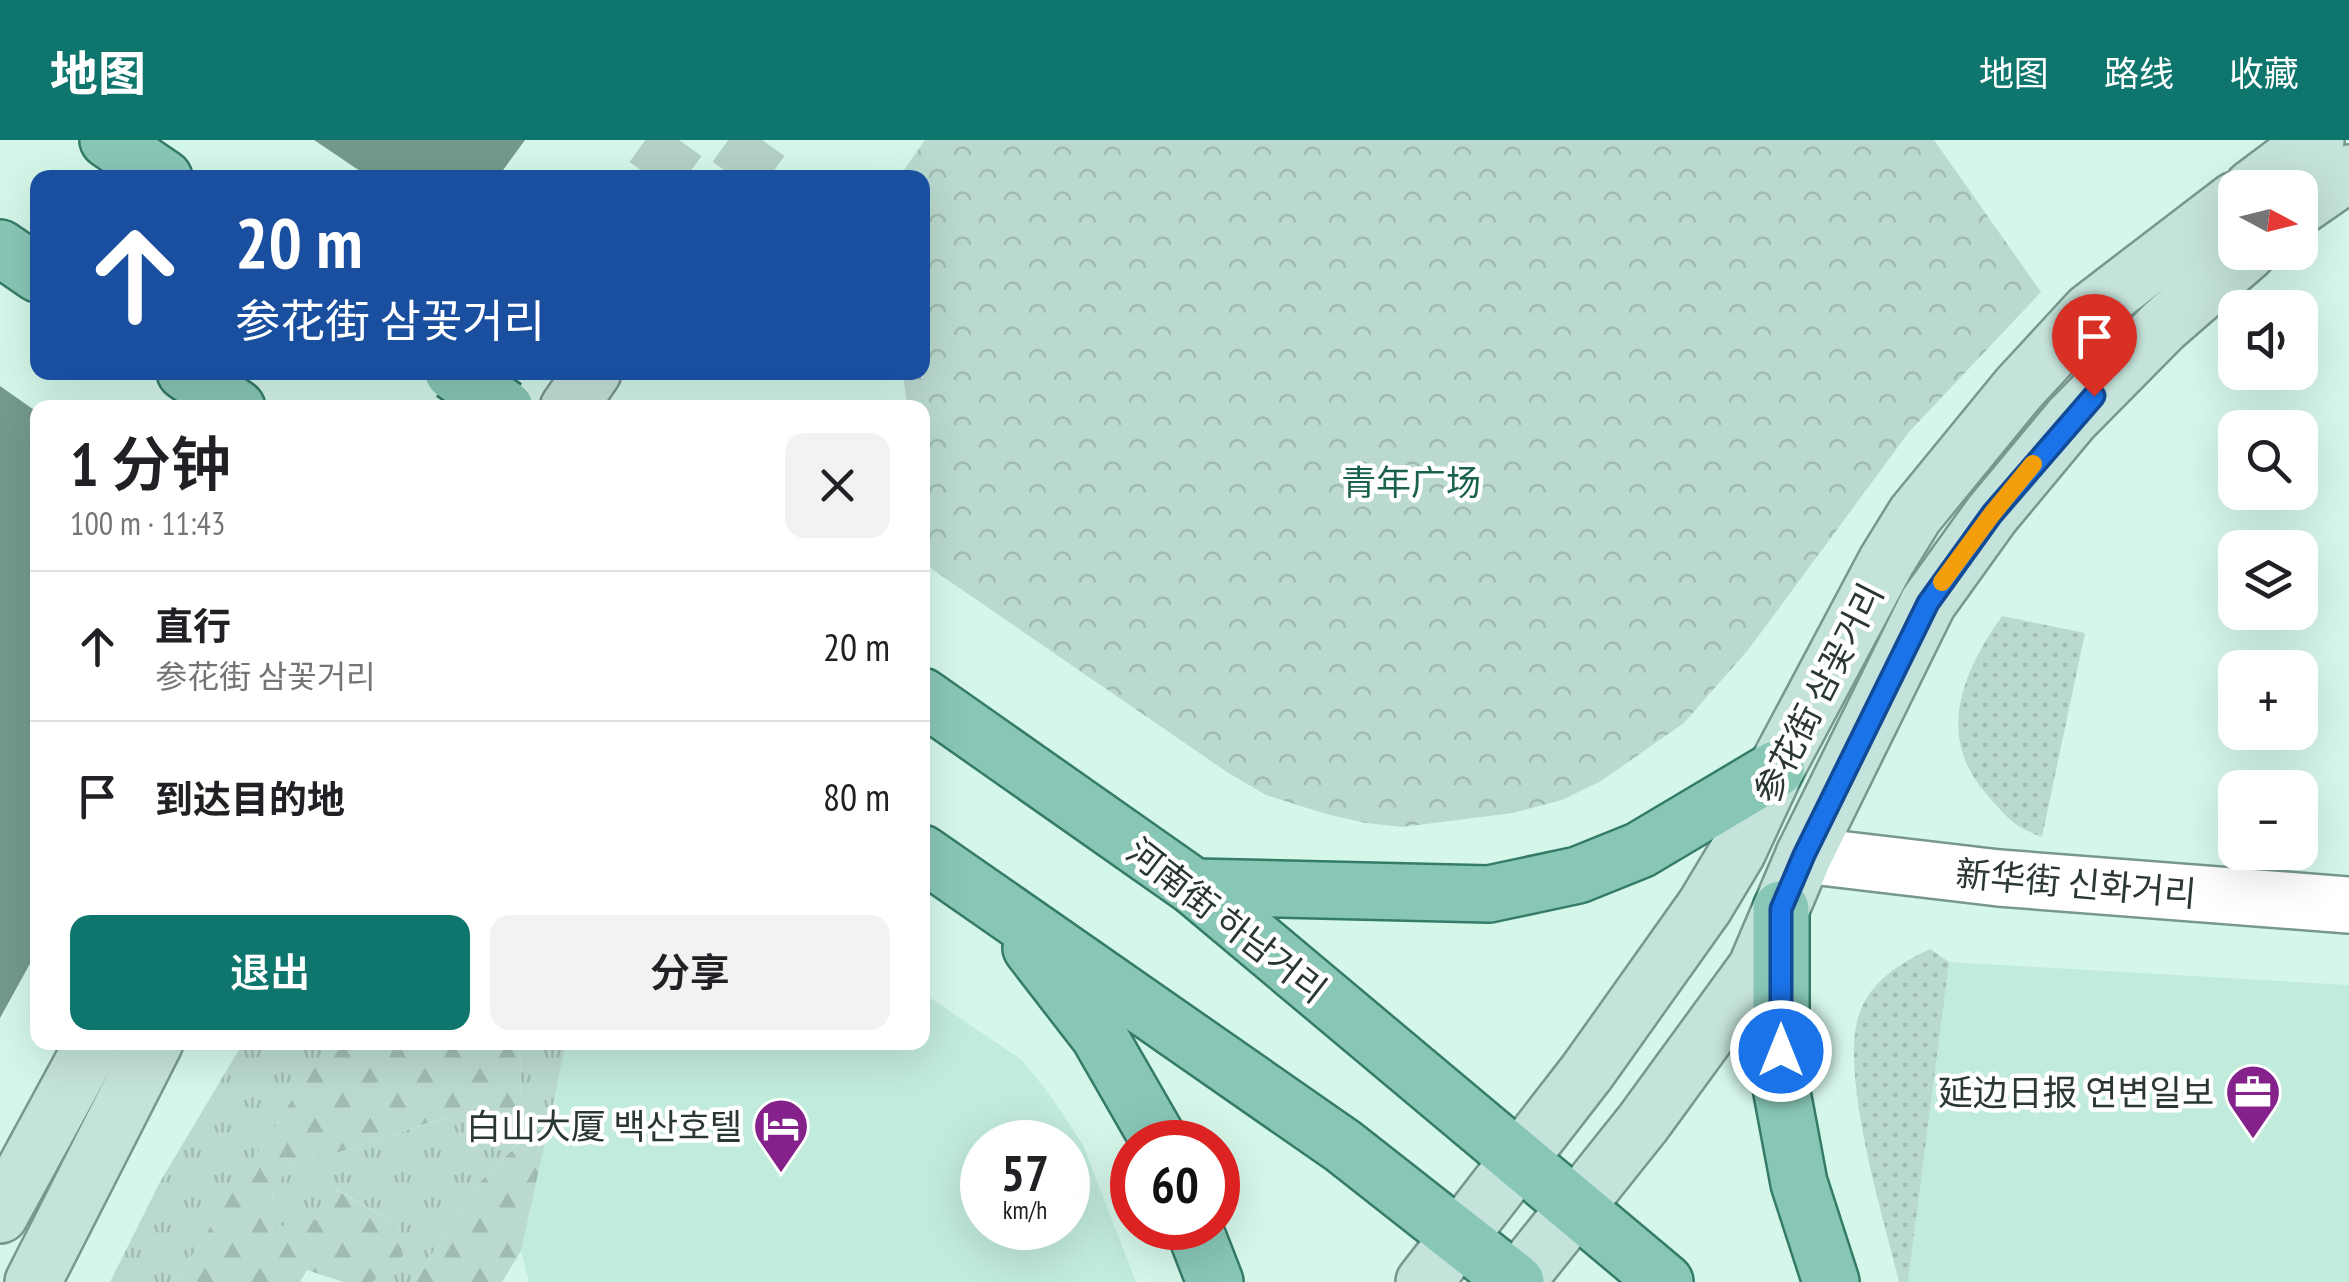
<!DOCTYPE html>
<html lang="zh">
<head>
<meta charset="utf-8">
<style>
  body { margin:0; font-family:"PT Sans Narrow","Noto Sans SC","Noto Sans KR",sans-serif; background:#f2f2f2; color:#202124; height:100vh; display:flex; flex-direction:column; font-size:38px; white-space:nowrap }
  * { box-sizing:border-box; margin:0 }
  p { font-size:32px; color:#757577 }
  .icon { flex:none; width:55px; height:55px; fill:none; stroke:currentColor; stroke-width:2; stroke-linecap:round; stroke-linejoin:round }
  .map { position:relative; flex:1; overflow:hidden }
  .drawer { position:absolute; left:30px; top:260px; width:900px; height:650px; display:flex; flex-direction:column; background:#fff; border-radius:20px; box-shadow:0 10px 40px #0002 }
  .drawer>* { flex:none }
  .top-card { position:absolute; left:30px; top:30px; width:900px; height:210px; border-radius:20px; box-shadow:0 10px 40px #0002; background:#1a4fa0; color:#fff; overflow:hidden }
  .needle { width:65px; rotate:97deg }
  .controls { position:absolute; left:2218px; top:30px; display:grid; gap:20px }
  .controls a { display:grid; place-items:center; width:100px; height:100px; border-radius:20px; background:#fff; box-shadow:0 10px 40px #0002; font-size:50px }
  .speed { position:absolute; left:960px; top:980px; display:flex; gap:20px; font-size:50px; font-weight:700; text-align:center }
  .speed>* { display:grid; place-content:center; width:130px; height:130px; border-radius:50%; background:#fff; box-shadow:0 10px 40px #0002; line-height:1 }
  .speed small { font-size:25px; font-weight:400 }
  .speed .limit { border:15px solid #d22; background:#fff; color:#111 }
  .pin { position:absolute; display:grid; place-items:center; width:85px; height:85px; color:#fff; margin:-102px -42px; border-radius:50% 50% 50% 0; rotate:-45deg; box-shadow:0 0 10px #0007 }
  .pin .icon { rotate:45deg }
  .me { position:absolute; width:110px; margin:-55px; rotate:0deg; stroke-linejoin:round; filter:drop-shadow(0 0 8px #0008) }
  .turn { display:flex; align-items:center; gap:35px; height:210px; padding:0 40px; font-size:45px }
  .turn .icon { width:130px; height:130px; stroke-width:2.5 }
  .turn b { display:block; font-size:70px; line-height:85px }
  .round { display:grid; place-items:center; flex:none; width:105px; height:105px; border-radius:20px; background:#f2f2f2 }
  .summary { display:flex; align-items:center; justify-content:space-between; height:170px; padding:0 40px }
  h1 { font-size:60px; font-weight:600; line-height:75px }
  .cta { display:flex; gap:20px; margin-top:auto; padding:20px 40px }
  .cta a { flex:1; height:115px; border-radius:20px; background:#0f766e; color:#fff; font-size:40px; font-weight:600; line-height:115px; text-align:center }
  .cta a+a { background:#f2f2f2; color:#202124 }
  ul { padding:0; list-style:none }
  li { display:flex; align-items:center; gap:30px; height:150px; padding:0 40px; border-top:2px solid #e0e0e0 }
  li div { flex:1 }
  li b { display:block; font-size:38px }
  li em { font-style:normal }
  header { display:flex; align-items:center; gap:60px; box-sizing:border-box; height:140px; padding:0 50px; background:#0f766e; color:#fff }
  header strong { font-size:48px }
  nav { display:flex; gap:55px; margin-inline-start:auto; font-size:35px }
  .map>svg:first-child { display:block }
  .built { fill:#c1ebdb; fill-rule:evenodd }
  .grass { fill:url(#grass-tufts) }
  .forest { fill:url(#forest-firs) }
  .park { fill:url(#park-crowns) }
  .garden { fill:url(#garden-dots) }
  .water { fill:#749a8c }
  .pier { fill:#d5f7ea }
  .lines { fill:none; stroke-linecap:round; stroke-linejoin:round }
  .secondary-tunnel { stroke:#b3d1c5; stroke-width:55; stroke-dasharray:55 28; stroke-linecap:butt }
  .minor-casing { stroke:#78988d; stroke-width:60 }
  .secondary-casing { stroke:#78988d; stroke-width:60 }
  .primary-casing { stroke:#347c68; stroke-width:60 }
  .minor { stroke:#fff; stroke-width:55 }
  .secondary { stroke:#c4e3da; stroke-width:55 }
  .primary { stroke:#88c7b6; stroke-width:55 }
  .primary-bridge-casing { stroke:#347c68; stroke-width:60; stroke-linecap:butt }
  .primary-bridge { stroke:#88c7b6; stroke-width:55 }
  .route-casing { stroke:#114b97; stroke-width:25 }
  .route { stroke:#1a73e8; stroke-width:18 }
  .slow { stroke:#f59e0b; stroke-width:18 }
  .labels { text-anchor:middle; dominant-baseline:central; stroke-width:9; stroke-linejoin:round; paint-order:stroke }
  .park-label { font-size:35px; fill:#1a624f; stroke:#fff }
  .street-label { font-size:35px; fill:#2a3732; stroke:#fff }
  .poi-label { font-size:35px; fill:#2a3732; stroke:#fff; text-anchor:end }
</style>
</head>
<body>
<header>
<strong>地图</strong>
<nav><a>地图</a><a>路线</a><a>收藏</a></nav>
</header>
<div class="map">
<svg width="2349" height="1142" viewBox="0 0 2349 1142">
  <defs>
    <pattern id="grass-tufts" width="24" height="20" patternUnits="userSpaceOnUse" patternTransform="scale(2.5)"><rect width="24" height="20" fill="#badacf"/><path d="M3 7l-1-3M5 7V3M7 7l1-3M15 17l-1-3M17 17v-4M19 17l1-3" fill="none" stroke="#a0bcb2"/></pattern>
    <pattern id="forest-firs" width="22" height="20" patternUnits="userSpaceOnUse" patternTransform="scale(2.5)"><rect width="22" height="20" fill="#badacf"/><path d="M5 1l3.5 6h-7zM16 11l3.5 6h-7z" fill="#a0bcb2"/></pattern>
    <pattern id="park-crowns" width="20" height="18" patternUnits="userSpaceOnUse" patternTransform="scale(2.5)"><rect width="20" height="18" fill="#badacf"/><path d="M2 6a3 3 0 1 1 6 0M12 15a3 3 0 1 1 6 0" fill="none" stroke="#a0bcb2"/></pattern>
    <pattern id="garden-dots" width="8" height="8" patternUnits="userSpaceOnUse" patternTransform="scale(2.5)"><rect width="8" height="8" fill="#badacf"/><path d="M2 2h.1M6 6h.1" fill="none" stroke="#a0bcb2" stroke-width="1.8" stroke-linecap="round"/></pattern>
  </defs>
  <rect width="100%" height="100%" fill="#d5f7ea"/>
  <!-- built -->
  <g class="built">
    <polygon points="1949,822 2349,845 2349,1142 1908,1142"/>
    <path d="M923,853L1022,920L1050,955L1083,1005L1136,1142H529L521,1111L566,903L922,902ZM982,1002H1068V1088H982Z"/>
  </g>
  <!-- grass -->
  <g class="grass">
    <polygon points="243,903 329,903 175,1142 110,1142 160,1042"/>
    <polygon points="525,903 566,903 547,993 532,989 478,1044 414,1142 372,1142 402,1116 399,1086 336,1049 323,1078 276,1088 272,1055 291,1021 330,1015 444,978 492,984 521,964 520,906"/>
  </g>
  <!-- forest -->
  <g class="forest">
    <polygon points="329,902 525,903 520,906 521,965 492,984 443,978 330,1015 291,1021 272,1055 276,1087 323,1078 335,1049 399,1086 403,1116 372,1142 343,1142 307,1130 300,1142 175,1142"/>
    <polygon points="533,989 547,993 521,1111 502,1142 414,1142 478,1044"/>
  </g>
  <!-- park -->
  <polygon class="park" points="925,0 1934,0 2041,152 1909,292 1748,510 1684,583 1601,641 1562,660 1513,673 1402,687 1366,683 1326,674 1266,655 1227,632 923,423 922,268 907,267 903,233 922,232 922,38 899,37"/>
  <!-- garden -->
  <g class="garden">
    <path d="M2002,476L2085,493L2042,697C2011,685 2009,679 1987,655C1935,596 1962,533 2002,476Z"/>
    <path d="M1930,809L1949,822L1908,1142H1899C1884,1078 1836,927 1861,869C1874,839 1901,823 1930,809Z"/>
  </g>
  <!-- water -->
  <polygon class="water" points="0,0 525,0 498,37 38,38 37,811 0,878"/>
  <!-- pier -->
  <polygon class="pier" points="0,0 314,0 369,37 38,38 38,232 383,232 363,268 38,268 37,272 0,246"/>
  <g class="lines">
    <!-- secondary-tunnel -->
    <g class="secondary-tunnel">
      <polyline points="652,38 679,0"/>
      <polyline points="735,38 762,0"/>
    </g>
    <!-- minor casing -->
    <g class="minor-casing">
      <polyline id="minor" points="1804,715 1999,738 2349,765"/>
    </g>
    <!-- secondary casing -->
    <g class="secondary-casing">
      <g id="secondary">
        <polyline points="2252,48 2316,0"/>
        <polyline points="2300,67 2349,33"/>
        <polyline points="568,268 593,232"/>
        <polyline points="0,1075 94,902"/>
        <polyline points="33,1142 155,902"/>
        <polyline points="1424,1142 1587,932 1705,766 1738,711 1776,629 1886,422 1915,375 2019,248 2090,171 2235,60"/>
        <polyline points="1516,1142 1643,983 1756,828 1804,715 1928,463 1992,374 2071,279 2164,185 2248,112"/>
      </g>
    </g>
    <!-- primary casing -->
    <g class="primary-casing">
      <g id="primary">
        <polyline points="108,0 164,38"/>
        <polyline points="0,108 38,134"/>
        <polyline points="185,232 237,268"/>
        <polyline points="922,556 1194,747 1665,1142"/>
        <polyline points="922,713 1343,1006 1516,1142"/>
        <polyline points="1194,747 1489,754 1578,735 1640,710 1776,629"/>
        <polyline points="1781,769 1781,947 1799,1043 1831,1142"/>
        <polyline points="1031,808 1099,896 1160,1002"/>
        <polyline points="1194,1088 1215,1142"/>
      </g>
    </g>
    <!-- minor -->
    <use href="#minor" class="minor"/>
    <!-- secondary -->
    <use href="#secondary" class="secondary"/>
    <!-- primary -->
    <use href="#primary" class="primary"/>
    <!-- primary-bridge casing -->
    <g class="primary-bridge-casing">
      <polyline id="primary-bridge" points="453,232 505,268"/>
    </g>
    <!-- primary-bridge -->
    <use href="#primary-bridge" class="primary-bridge"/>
  </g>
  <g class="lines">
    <!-- route casing -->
    <g class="route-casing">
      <polyline id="route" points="1781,911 1781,769 1804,715 1928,463 1992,374 2094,256"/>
    </g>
    <!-- route -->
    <use href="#route" class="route"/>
    <!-- slow -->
    <polyline class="slow" points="1942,442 1992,374 2033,324"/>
  </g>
  <!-- icons -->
  <defs>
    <g id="office-pin" transform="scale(2.875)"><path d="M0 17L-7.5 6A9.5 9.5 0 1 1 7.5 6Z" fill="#84218b" stroke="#fff"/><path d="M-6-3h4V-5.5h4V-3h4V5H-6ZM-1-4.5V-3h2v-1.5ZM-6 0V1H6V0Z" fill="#fff"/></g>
    <g id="hotel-pin" transform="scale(2.875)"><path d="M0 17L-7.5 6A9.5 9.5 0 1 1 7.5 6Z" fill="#84218b" stroke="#fff"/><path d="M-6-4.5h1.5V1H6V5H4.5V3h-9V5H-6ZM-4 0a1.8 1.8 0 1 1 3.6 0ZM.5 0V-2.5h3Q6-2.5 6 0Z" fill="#fff"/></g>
  </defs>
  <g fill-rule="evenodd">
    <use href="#office-pin" x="2253" y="952"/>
    <use href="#hotel-pin" x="781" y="986"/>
  </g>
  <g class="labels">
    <!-- park labels -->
    <g class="park-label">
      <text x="1411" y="342">青年广场</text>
    </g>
    <!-- street labels -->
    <g class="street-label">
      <text transform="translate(1818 553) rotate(-63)">参花街 삼꽃거리</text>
      <text transform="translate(2076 743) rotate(5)">新华街 신화거리</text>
      <text transform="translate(1227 780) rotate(38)">河南街 하남거리</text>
    </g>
    <!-- poi labels -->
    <g class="poi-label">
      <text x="2214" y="952">延边日报 연변일보</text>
      <text x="742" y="986">白山大厦 백산호텔</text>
    </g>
  </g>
</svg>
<div class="controls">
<a><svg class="needle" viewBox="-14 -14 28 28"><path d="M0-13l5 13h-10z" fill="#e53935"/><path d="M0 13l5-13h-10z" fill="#757577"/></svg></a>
<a><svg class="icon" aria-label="sound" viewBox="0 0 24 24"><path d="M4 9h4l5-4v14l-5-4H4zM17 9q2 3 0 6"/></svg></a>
<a><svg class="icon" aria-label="search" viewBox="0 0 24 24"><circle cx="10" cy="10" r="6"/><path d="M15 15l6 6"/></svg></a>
<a><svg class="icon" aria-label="layers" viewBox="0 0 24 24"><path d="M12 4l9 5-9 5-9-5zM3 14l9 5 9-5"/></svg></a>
<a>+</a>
<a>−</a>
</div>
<div class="speed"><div>57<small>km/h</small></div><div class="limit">60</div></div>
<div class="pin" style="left:2094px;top:256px;background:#d93025"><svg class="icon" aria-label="arrive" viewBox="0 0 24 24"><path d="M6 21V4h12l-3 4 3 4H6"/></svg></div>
<svg class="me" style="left:1781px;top:911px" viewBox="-20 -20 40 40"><circle r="17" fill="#1a73e8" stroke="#fff" stroke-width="3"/><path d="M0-11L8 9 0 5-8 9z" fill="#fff"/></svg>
<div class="top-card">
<div class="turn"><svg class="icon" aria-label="ahead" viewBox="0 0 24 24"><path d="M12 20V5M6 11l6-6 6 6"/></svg><div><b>20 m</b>参花街 삼꽃거리</div></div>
</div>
<section class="drawer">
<div class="summary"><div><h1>1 分钟</h1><p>100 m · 11:43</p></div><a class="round"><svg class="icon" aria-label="close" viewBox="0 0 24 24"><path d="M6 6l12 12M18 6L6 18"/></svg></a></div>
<ul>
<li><svg class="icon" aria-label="ahead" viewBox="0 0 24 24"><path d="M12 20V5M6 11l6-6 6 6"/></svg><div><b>直行</b><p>参花街 삼꽃거리</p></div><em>20 m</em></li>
<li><svg class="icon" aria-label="arrive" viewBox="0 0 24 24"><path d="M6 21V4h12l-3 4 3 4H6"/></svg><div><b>到达目的地</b></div><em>80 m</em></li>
</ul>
<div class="cta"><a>退出</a><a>分享</a></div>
</section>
</div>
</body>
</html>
